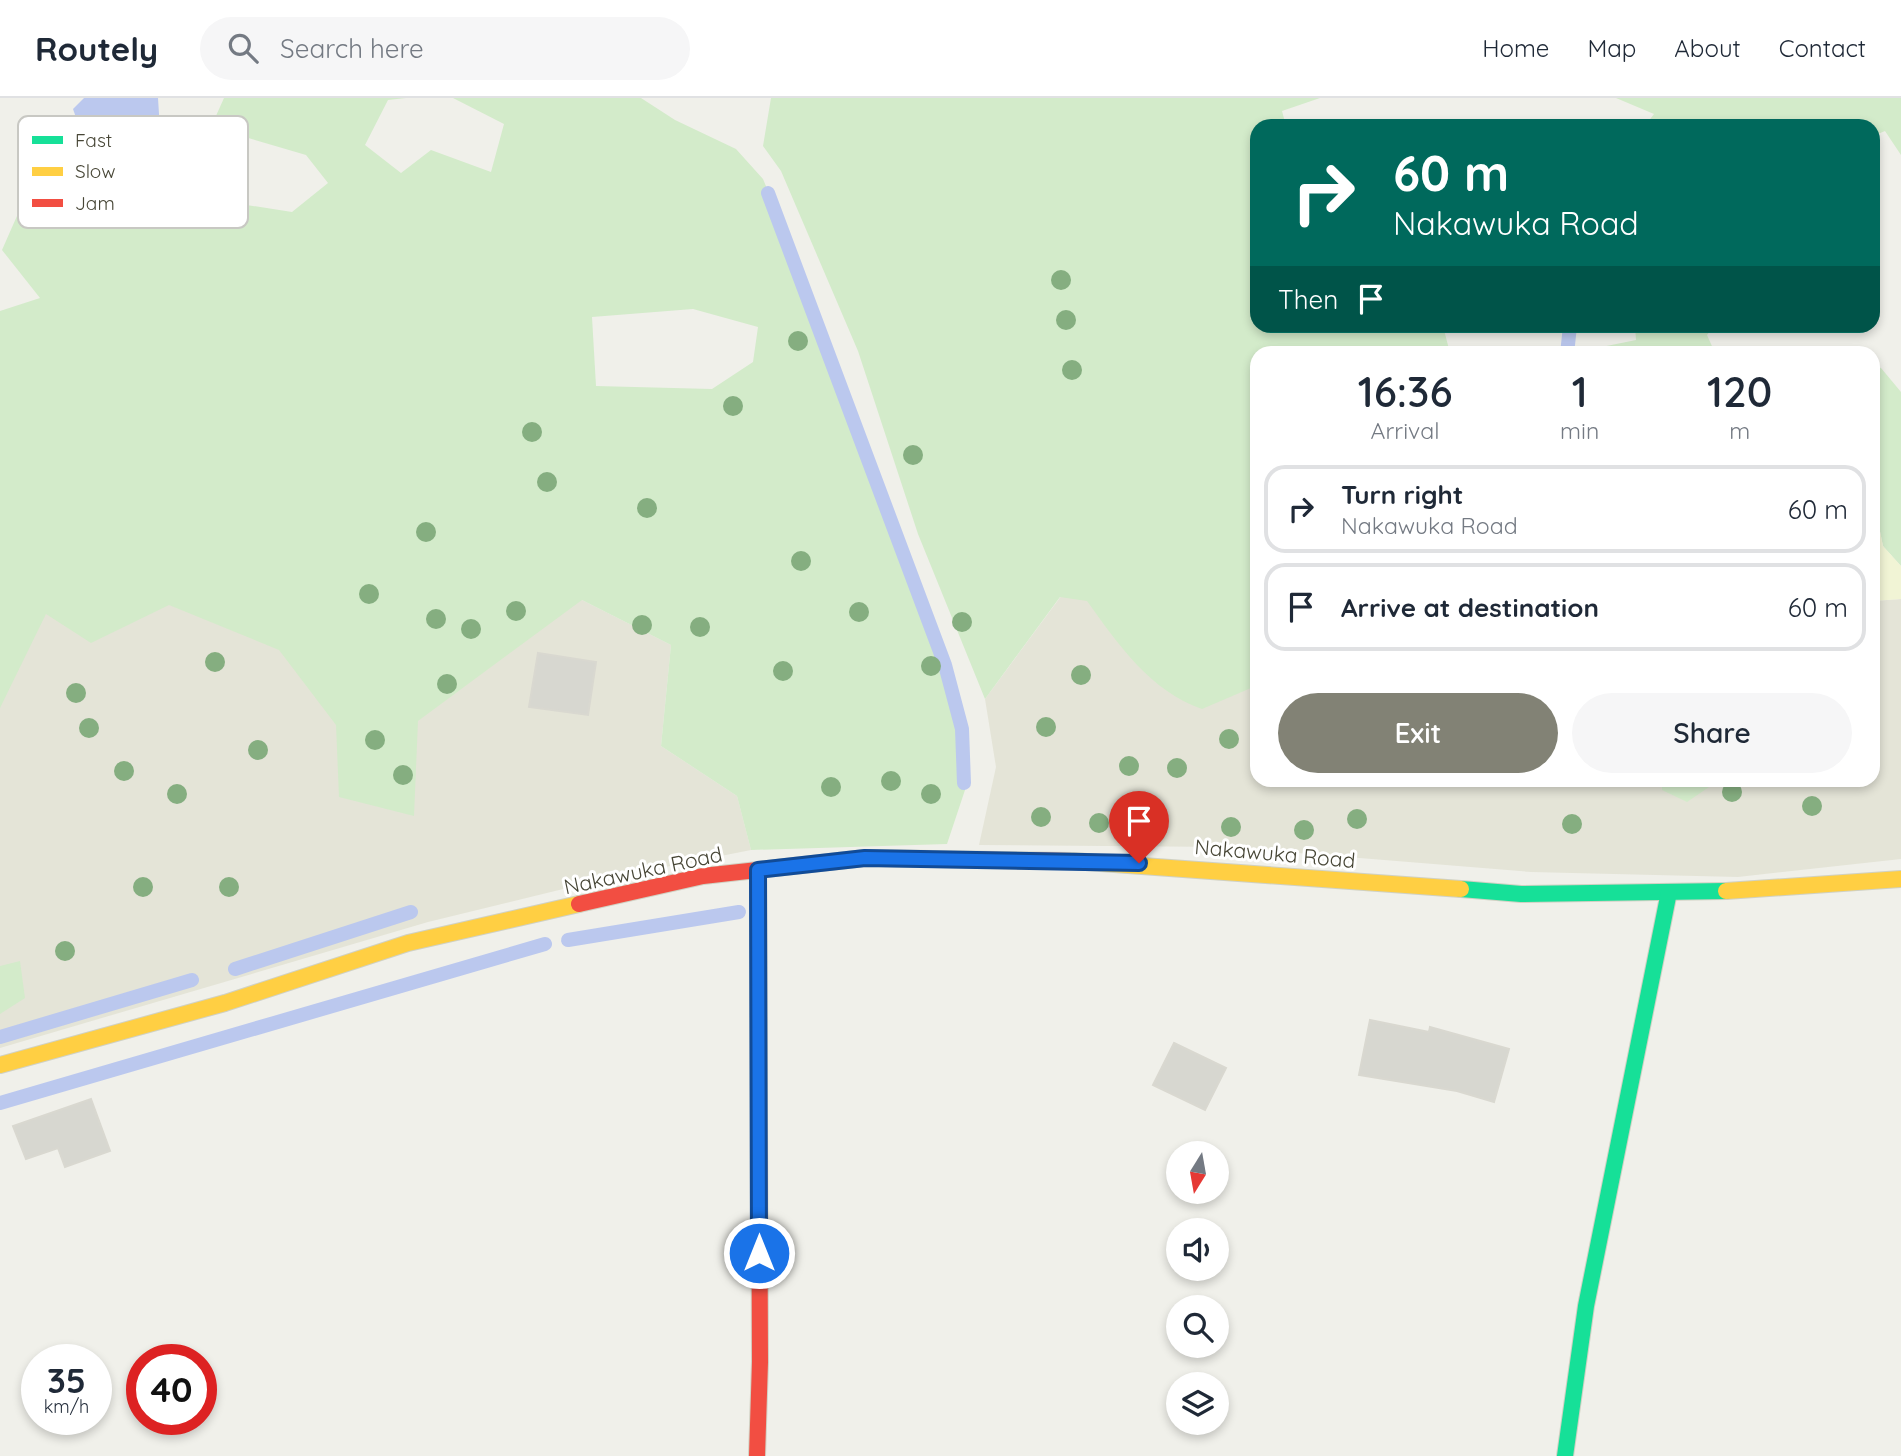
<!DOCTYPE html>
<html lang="en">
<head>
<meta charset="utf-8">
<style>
  body { margin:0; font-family:Quicksand,sans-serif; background:#f6f6f7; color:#1f2937; height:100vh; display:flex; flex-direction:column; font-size:26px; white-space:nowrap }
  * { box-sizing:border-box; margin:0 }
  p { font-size:23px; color:#747a83 }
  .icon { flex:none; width:38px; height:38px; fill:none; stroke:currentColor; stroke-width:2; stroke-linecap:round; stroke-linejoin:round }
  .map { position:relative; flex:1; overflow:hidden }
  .panel { position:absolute; left:1250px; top:248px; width:630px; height:441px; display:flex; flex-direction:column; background:#fff; border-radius:21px; box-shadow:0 4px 10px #0003 }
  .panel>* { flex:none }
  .top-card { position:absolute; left:1250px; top:21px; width:630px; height:214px; border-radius:21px; box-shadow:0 4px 10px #0003; background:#00695c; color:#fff; overflow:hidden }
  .needle { width:46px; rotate:191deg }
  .controls { position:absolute; left:1166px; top:1043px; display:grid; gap:14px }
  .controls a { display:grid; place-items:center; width:63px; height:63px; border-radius:50%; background:#fff; box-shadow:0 4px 10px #0003; font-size:35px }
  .speed { position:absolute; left:21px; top:1246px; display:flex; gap:14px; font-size:35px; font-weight:700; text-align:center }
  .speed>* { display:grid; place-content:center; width:91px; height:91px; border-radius:50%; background:#fff; box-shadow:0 4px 10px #0003; line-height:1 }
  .speed small { font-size:18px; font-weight:400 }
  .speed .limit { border:10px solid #d22; background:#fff; color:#111 }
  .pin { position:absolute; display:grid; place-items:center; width:60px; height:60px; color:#fff; margin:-72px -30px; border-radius:50% 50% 50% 0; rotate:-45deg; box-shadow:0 0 7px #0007 }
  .pin .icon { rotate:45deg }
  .me { position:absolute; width:77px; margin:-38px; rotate:0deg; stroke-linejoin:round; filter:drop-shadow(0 0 5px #0008) }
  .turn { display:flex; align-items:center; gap:24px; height:147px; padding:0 28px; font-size:32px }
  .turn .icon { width:91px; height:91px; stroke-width:2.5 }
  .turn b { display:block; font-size:49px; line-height:60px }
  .then { display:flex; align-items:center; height:66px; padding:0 28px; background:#0003; gap:14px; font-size:26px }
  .eta { display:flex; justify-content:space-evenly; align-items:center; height:119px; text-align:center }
  .eta b { font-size:42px; font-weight:600; line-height:49px }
  .action { display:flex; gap:14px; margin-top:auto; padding:14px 28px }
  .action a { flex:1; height:80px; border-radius:42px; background:#828275; color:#fff; font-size:28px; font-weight:600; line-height:80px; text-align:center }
  .action a+a { background:#f6f6f7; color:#1f2937 }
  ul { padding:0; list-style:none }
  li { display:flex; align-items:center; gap:21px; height:88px; margin:0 14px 10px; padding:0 14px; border:4px solid #e0e1e3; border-radius:21px }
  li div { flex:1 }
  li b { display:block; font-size:26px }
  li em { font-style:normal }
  header { display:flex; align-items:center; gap:42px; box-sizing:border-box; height:98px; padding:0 35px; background:#fff; border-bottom:2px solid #e0e1e3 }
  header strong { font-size:33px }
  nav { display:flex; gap:38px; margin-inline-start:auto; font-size:24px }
  .search { width:490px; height:63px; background:#f6f6f7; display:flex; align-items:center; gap:18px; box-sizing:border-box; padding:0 24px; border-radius:38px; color:#747a83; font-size:26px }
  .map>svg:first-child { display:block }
  .residential { fill:#e4e4d7 }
  .green { fill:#d3ebca; fill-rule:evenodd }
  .sand { fill:#f1f4d5 }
  .water { fill:#bbc8ee }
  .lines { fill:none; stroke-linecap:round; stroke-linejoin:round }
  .stream { stroke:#bbc8ee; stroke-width:14 }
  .building { fill:#d7d7d0; stroke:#d9d8d0; stroke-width:2 }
  .fast-casing { stroke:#d0d1c3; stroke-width:18 }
  .slow-casing { stroke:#d0d1c3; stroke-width:18 }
  .jam-casing { stroke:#d0d1c3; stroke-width:18 }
  .fast { stroke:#16e098; stroke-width:16 }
  .slow { stroke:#ffcf43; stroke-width:16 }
  .jam { stroke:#f24e42; stroke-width:16 }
  .tree { fill:#85ae80 }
  .route-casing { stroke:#114b97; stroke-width:18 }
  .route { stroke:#1a73e8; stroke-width:12 }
  .labels { text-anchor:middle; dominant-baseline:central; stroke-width:6; stroke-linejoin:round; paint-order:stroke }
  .street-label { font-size:21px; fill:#474636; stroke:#fff }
  .key { fill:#fff; stroke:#c8c8c3; stroke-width:2 }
  .key-label { font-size:19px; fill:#474636 }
</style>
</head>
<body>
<header>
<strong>Routely</strong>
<div class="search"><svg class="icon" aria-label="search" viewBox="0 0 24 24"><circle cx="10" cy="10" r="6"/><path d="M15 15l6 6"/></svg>Search here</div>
<nav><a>Home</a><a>Map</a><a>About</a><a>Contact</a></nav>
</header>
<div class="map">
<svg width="1901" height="1358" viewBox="0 0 1901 1358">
  <rect width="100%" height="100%" fill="#f0f0ea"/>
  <!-- residential -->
  <g class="residential">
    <polygon points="0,378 582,502 671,547 661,648 737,698 751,752 600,782 428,824 0,950"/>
    <polygon points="1076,478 1256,542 1256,682 1872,682 1873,503 1901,501 1901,761 1738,779 1531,774 1225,749 979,747 996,669 985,601"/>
  </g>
  <!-- green -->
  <g class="green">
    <path d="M224,0H406L388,2L365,47L401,75L431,52L491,74L504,26L453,0H641L675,22L736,51L763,81L817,212L923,497L964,631L967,686L947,746L751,752L737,698L661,648L671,547L582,502L418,623L414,718L339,699L336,627L279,552L169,507L91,545L46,516L0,610V213L40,200L2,152L24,102L89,56L105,60L161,48L221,103L292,114L328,85L306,57L211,29ZM693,211L758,229L753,264L712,291L596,288L592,219Z"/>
    <path d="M771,0H1320L1282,13L1286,28H1256V228H1443L1450,255L1256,256V580L1251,590L1202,611C1150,593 1118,546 1087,503L1060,499L985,601L918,436L858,253L781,73L763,48Z"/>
    <polygon points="1616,0 1901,0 1901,57 1885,33 1873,38 1872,28 1645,28 1654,16"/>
    <polygon points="1635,228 1714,228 1707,237 1715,255 1572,255 1636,242"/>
    <polygon points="1872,267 1881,270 1901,294 1901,468 1883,448 1876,414 1873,412"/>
    <polygon points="1662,683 1662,682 1713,683 1712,687 1687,704 1662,692"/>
    <polygon points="20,863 25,900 0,916 0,868"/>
  </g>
  <!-- sand -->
  <polygon class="sand" points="1873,412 1876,414 1883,448 1901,468 1901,501 1873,503"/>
  <!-- water -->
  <polygon class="water" points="84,0 158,0 161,48 104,60 89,56 73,11"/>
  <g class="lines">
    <!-- stream -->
    <g class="stream">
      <polyline points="768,95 945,567 962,631 964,685"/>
      <polyline points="1567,256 1570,228"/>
      <polyline points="568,842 739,814"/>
      <polyline points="235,871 411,814"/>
      <polyline points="0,939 192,882"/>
      <polyline points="0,1005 545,846"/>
    </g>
  </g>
  <!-- building -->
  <g class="building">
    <polygon points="538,555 596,564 588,617 529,609"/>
    <polygon points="1370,922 1429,934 1430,929 1509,951 1494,1004 1457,993 1359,977"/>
    <polygon points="1174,945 1226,970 1205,1012 1153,987"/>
    <polygon points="91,1001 110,1053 65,1069 58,1050 26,1061 13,1028"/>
  </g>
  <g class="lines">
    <!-- fast casing -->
    <g class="fast-casing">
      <g id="fast">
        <polyline points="1461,791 1521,796 1726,793"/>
        <polyline points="1565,1358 1586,1208 1669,794"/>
      </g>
    </g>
    <!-- slow casing -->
    <g class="slow-casing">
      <g id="slow">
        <polyline points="1073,763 1461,791"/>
        <polyline points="1726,793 1901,781"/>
        <polyline points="0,967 225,905 408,845 579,806"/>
      </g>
    </g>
    <!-- jam casing -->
    <g class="jam-casing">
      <g id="jam">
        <polyline points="579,806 703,778 865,760 1073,763"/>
        <polyline points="757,1358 760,1264 758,772"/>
      </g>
    </g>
    <!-- fast -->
    <use href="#fast" class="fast"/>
    <!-- slow -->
    <use href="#slow" class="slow"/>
    <!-- jam -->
    <use href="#jam" class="jam"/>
  </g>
  <!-- trees -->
  <g class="tree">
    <circle cx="1061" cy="182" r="10"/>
    <circle cx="1066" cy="222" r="10"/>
    <circle cx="798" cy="243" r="10"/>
    <circle cx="1072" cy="272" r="10"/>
    <circle cx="733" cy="308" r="10"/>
    <circle cx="532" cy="334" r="10"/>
    <circle cx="913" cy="357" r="10"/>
    <circle cx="547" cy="384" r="10"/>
    <circle cx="647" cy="410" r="10"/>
    <circle cx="426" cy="434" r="10"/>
    <circle cx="801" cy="463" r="10"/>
    <circle cx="369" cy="496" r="10"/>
    <circle cx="516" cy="513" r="10"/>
    <circle cx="859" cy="514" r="10"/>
    <circle cx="436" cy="521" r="10"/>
    <circle cx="962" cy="524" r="10"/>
    <circle cx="642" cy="527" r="10"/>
    <circle cx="700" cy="529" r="10"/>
    <circle cx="471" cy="531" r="10"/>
    <circle cx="215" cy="564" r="10"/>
    <circle cx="931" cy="568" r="10"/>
    <circle cx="783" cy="573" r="10"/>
    <circle cx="1081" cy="577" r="10"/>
    <circle cx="447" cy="586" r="10"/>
    <circle cx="76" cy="595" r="10"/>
    <circle cx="1046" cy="629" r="10"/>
    <circle cx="89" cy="630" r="10"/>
    <circle cx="1229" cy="641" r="10"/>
    <circle cx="375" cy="642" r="10"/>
    <circle cx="258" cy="652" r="10"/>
    <circle cx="1129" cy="668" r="10"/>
    <circle cx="1177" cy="670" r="10"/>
    <circle cx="124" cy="673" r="10"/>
    <circle cx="403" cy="677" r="10"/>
    <circle cx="891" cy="683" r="10"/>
    <circle cx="831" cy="689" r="10"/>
    <circle cx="1732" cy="694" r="10"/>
    <circle cx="177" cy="696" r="10"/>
    <circle cx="931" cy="696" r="10"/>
    <circle cx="1812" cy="708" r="10"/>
    <circle cx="1041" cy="719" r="10"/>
    <circle cx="1357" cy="721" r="10"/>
    <circle cx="1099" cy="725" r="10"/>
    <circle cx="1572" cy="726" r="10"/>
    <circle cx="1231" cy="729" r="10"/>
    <circle cx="1304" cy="732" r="10"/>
    <circle cx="143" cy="789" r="10"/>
    <circle cx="229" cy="789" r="10"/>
    <circle cx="65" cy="853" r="10"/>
  </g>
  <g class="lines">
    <!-- route casing -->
    <g class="route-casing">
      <polyline id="route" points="759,1155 758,772 865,760 1139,765"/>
    </g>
    <!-- route -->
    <use href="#route" class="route"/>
  </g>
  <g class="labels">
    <!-- street labels -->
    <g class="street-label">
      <text transform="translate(1275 755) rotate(5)">Nakawuka Road</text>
      <text transform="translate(643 772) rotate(-12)">Nakawuka Road</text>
    </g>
  </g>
  <!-- legend -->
  <rect x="18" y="18" width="230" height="112" rx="10" class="key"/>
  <rect x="32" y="38" width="31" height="8" fill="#16e098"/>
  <rect x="32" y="69" width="31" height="9" fill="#ffcf43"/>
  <rect x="32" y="101" width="31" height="8" fill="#f24e42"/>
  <g class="key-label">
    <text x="75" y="49">Fast</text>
    <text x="75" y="80">Slow</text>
    <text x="75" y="112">Jam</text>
  </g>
</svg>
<div class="controls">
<a><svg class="needle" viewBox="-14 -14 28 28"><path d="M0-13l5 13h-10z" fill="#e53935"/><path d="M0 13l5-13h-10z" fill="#747a83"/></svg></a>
<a><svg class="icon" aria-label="sound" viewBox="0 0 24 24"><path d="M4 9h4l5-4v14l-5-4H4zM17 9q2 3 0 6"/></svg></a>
<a><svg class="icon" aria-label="search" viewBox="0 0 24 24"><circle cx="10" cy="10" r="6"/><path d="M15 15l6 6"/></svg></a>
<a><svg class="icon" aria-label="layers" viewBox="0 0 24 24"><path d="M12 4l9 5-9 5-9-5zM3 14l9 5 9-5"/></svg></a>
</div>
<div class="speed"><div>35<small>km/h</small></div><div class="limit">40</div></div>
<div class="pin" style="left:1139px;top:765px;background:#d93025"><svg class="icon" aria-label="arrive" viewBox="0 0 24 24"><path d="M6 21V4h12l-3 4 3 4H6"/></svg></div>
<svg class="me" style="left:759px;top:1155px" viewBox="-20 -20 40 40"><circle r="17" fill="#1a73e8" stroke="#fff" stroke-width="3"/><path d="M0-11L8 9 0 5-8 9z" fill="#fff"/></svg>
<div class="top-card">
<div class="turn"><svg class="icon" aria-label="right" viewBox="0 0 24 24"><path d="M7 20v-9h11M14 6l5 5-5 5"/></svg><div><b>60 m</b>Nakawuka Road</div></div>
<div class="then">Then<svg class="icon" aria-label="arrive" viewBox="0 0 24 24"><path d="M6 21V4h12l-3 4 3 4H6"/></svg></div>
</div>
<section class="panel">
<div class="eta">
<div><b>16:36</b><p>Arrival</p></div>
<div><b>1</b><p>min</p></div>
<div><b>120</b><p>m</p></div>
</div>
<ul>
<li><svg class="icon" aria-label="right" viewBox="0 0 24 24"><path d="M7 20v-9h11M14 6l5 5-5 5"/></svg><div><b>Turn right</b><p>Nakawuka Road</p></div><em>60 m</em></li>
<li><svg class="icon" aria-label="arrive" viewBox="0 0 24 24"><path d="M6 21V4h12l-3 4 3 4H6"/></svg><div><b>Arrive at destination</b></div><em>60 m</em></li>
</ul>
<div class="action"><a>Exit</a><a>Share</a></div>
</section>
</div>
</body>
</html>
